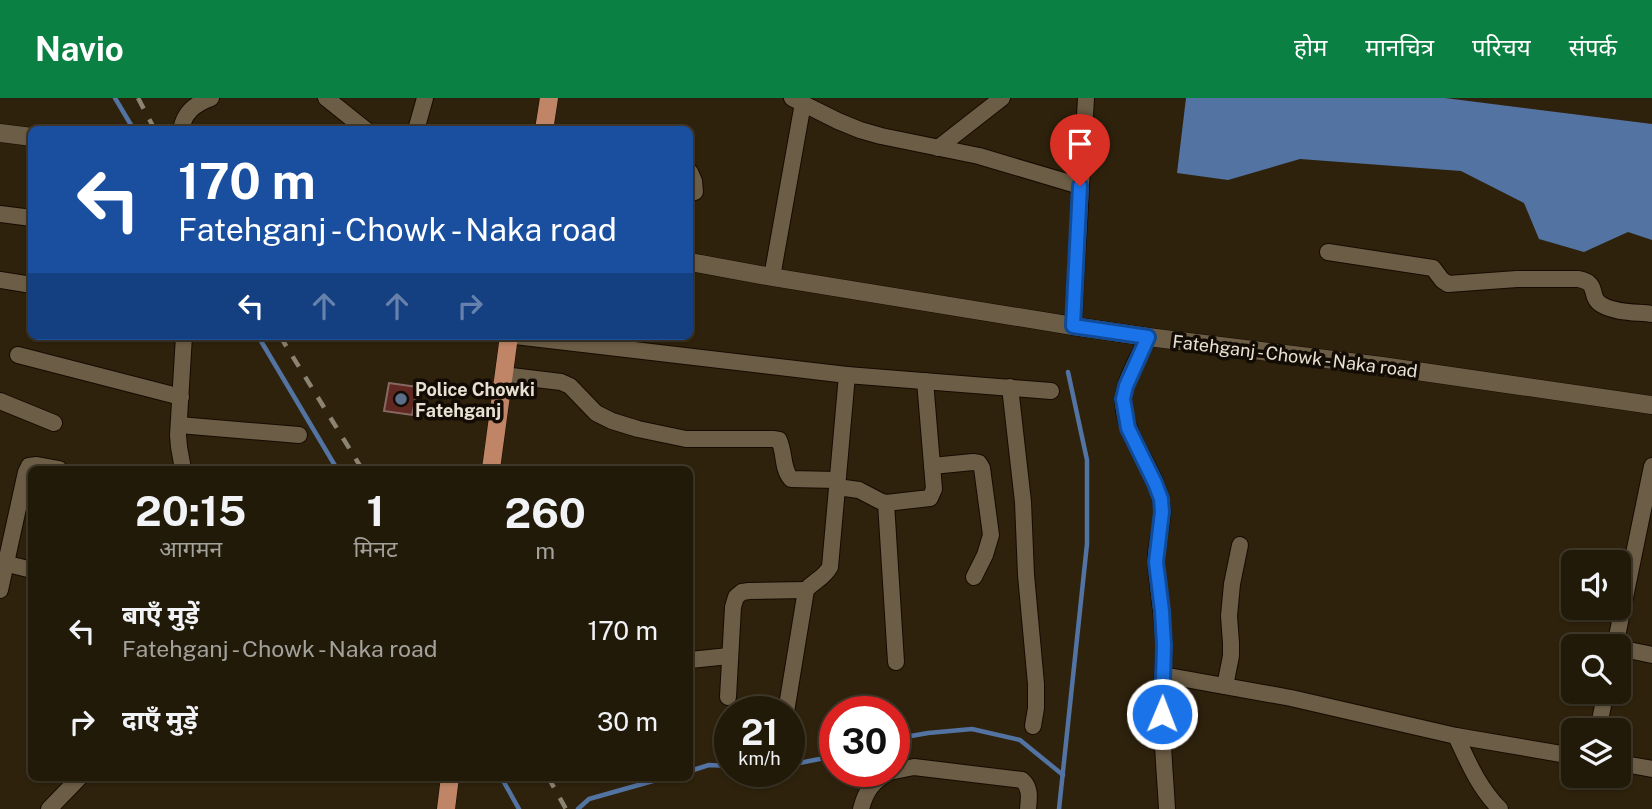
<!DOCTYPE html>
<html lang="hi">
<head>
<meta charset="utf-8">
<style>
  body { margin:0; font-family:"Public Sans","Noto Sans Devanagari",sans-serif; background:#2e2717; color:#f1f3f6; height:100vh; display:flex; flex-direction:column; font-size:26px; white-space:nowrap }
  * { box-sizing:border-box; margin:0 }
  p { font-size:23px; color:#a2a19c }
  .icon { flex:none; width:38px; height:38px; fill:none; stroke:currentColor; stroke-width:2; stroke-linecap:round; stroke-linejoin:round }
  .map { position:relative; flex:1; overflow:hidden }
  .details { position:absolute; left:28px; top:368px; width:665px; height:315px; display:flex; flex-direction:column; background:#221a09; border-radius:10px; box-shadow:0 2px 5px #0004,0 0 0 2px #3f382a }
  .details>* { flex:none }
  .guide { position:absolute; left:28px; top:28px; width:665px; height:214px; border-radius:10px; box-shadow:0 2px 5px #0004,0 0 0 2px #3f382a; background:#1a4fa0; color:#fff; overflow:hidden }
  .fabs { position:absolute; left:1561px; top:452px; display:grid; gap:14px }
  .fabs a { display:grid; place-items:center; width:70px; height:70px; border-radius:10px; background:#221a09; box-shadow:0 2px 5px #0004,0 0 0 2px #3f382a; font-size:35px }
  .speed { position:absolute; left:714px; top:598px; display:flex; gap:14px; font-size:35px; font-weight:700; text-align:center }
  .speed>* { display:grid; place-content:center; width:91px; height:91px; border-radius:50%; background:#221a09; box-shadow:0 2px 5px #0004,0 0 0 2px #3f382a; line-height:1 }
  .speed small { font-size:18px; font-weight:400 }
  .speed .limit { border:10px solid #d22; background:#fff; color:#111 }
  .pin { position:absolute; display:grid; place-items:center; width:60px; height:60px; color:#fff; margin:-72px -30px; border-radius:50% 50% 50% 0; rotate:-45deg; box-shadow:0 0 7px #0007 }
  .pin .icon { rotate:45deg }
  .me { position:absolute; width:77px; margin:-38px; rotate:1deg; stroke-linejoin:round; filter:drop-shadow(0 0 5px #0008) }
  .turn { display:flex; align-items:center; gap:24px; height:147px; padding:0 35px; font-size:32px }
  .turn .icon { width:91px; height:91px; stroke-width:2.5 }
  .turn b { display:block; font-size:49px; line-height:60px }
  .lanes { display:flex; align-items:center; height:66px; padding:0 35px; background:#0003; justify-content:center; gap:35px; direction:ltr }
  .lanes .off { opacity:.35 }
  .eta { display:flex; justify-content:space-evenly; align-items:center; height:119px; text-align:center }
  .eta b { font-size:42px; font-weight:700; line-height:49px }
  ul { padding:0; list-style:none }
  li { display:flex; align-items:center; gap:21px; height:91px; padding:0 35px }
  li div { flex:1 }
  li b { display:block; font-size:26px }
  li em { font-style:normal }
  header { display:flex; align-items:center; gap:42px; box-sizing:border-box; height:98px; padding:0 35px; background:#0b8043; color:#fff }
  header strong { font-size:33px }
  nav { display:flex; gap:38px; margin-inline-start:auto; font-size:24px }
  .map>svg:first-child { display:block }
  .water { fill:#5373a3 }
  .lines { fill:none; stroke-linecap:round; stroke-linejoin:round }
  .stream { stroke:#5373a3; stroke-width:4.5 }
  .building { fill:#612821; stroke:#876963; stroke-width:2 }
  .street-casing { stroke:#160b00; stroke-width:18 }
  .secondary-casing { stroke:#160b00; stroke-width:19 }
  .primary-casing { stroke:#160b00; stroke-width:19 }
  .street { stroke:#6c5d46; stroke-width:16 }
  .secondary { stroke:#6c5d46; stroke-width:18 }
  .primary { stroke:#bf8566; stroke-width:18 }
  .rail { stroke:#8d8372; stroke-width:4.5; stroke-dasharray:12 12; stroke-linecap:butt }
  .route-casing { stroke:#114b97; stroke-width:18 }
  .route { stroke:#1a73e8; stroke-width:12 }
  .service-dot { fill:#5c6f8a; stroke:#120c04; stroke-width:2.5 }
  .labels { text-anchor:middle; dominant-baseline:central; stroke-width:7; stroke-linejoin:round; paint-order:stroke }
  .street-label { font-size:18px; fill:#e8e0d3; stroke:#120c04 }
  .poi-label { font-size:18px; font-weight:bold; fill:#e8e0d3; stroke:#120c04; text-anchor:start }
</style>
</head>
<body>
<header>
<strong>Navio</strong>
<nav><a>होम</a><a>मानचित्र</a><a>परिचय</a><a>संपर्क</a></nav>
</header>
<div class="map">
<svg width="1652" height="711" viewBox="0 0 1652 711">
  <rect width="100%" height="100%" fill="#2e220c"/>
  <!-- water -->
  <polygon class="water" points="1186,0 1445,0 1652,26 1652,142 1628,134 1584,154 1539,141 1524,105 1461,73 1300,61 1228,82 1177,75"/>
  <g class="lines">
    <!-- stream -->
    <g class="stream">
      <polyline points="115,0 134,32"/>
      <polyline points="258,238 337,371"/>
      <polyline points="894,641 928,635 972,631 1020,642 1063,677"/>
      <polyline points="789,667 835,658"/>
      <polyline points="690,673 709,667 730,668"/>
      <polyline points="501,679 519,711"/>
      <polyline points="578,711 589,701 667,679"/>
      <polyline points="1059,711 1087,446 1087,362 1068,274"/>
    </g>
  </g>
  <!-- building -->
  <polygon class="building" points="389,285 418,289 412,317 384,313"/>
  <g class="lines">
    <!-- street casing -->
    <g class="street-casing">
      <g id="street">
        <polyline points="326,0 366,32"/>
        <polyline points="792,0 838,23 860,32 881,38 979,58 1080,88"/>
        <path d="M181,32C184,14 195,6 211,0"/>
        <polyline points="416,32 425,0"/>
        <polyline points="938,50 1002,0"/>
        <polyline points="690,74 694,83 695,94"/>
        <polyline points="0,116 32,120"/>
        <path d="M1328,154L1433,170L1442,182L1448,186L1517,181H1578C1601,185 1587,198 1602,207C1616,215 1637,214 1652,216"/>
        <polyline points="772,179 803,5"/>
        <polyline points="0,182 32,187"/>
        <polyline points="1073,228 1086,0"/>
        <polyline points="515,238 847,277"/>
        <path d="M1148,239C1140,257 1123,284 1123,303C1125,341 1154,368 1161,403C1166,424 1154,445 1156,466C1158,493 1163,519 1164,546C1164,563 1162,581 1162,599C1161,636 1165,674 1167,711"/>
        <polyline points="18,257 181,299"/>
        <path d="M503,277L561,284L570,288L596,315L612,323L638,331L686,341H773L779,342C785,355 782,371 791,381L837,382"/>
        <polyline points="1010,289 1023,404 1026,477 1036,586 1036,610 1033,628"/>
        <polyline points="0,303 54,325"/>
        <polyline points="179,327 299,337"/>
        <polyline points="932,368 973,364 979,365 982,370 991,437 985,457 974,479"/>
        <polyline points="183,371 179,349 178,337 184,238"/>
        <polyline points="837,389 859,392 880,403 886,405 930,400 934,391 925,283"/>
        <polyline points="886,405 896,564"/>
        <polyline points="0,464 32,472"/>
        <polyline points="0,492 26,374 29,368 37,367 59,371"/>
        <polyline points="1615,548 1652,368"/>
        <polyline points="1619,550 1652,557"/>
        <polyline points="690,562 729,558"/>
        <polyline points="1163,577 1291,600 1456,638 1573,658"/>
        <polyline points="1225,588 1231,558 1231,545 1229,518 1232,486 1240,447"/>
        <polyline points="728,599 733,509 736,499 742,494 749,493 806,492"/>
        <path d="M786,614L806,492C815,482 823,481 830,469L847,277L1051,293"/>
        <polyline points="1598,632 1606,593"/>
        <path d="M1456,638C1468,664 1479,690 1500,711"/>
        <polyline points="1619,665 1652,671"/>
        <path d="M894,673L914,669L1022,682C1031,690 1029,700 1028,711"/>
        <polyline points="49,711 80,679"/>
        <path d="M861,711C866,692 873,683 890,674"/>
      </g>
    </g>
    <!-- secondary casing -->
    <g class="secondary-casing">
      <g id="secondary">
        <polyline points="0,35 32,39"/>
        <polyline points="690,164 772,179 1073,228 1148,239 1382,268 1652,307"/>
      </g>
    </g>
    <!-- primary casing -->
    <g class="primary-casing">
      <g id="primary">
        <polyline points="544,32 549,0"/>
        <polyline points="491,371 509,238"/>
        <polyline points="446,711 450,679"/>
      </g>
    </g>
    <!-- street -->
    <use href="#street" class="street"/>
    <!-- secondary -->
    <use href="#secondary" class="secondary"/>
    <!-- primary -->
    <use href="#primary" class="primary"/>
    <!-- rail -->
    <g class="rail">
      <polyline points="138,0 155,32"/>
      <polyline points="280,238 362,371"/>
      <polyline points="548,679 566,711"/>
    </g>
  </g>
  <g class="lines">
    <!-- route casing -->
    <g class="route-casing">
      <polyline id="route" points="1080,88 1073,228 1148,239 1126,288 1123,301 1128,330 1155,385 1161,401 1162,414 1156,464 1162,513 1164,547 1162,616"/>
    </g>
    <!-- route -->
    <use href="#route" class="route"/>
  </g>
  <!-- markers -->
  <circle class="service-dot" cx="401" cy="301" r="7"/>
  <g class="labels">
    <!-- street labels -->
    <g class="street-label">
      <text transform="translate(1295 258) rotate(7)">Fatehganj - Chowk - Naka road</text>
    </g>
    <!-- poi labels -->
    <g class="poi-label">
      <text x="415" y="291">Police Chowki<tspan x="415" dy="21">Fatehganj</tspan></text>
    </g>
  </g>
</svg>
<div class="fabs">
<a><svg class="icon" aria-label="sound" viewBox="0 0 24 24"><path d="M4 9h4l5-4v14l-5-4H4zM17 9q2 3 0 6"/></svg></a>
<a><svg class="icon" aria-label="search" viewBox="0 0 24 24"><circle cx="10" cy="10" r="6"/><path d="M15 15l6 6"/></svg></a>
<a><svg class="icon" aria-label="layers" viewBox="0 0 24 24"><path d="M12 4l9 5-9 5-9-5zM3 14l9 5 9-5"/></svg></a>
</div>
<div class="speed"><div>21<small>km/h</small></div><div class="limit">30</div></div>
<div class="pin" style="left:1080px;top:88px;background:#d93025"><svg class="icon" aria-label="arrive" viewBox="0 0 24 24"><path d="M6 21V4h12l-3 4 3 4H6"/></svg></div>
<svg class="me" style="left:1162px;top:616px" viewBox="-20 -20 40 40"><circle r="17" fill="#1a73e8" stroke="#fff" stroke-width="3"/><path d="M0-11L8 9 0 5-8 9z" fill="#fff"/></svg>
<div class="guide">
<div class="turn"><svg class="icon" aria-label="left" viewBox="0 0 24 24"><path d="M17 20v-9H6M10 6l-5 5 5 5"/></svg><div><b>170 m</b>Fatehganj - Chowk - Naka road</div></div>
<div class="lanes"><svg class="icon" aria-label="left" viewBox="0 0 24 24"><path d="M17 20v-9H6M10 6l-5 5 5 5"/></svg><svg class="icon off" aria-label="ahead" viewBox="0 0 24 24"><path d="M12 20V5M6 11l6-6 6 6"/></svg><svg class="icon off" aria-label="ahead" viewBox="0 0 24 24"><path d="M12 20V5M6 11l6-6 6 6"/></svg><svg class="icon off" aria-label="right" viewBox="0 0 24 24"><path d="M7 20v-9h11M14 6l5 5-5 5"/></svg></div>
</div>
<section class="details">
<div class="eta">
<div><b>20:15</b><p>आगमन</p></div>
<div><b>1</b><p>मिनट</p></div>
<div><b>260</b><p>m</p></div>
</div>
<ul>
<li><svg class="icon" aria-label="left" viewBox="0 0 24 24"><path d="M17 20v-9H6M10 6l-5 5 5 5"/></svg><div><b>बाएँ मुड़ें</b><p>Fatehganj - Chowk - Naka road</p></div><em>170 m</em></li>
<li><svg class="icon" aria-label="right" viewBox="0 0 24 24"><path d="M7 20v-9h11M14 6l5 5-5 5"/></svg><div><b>दाएँ मुड़ें</b></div><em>30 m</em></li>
</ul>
</section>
</div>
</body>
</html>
